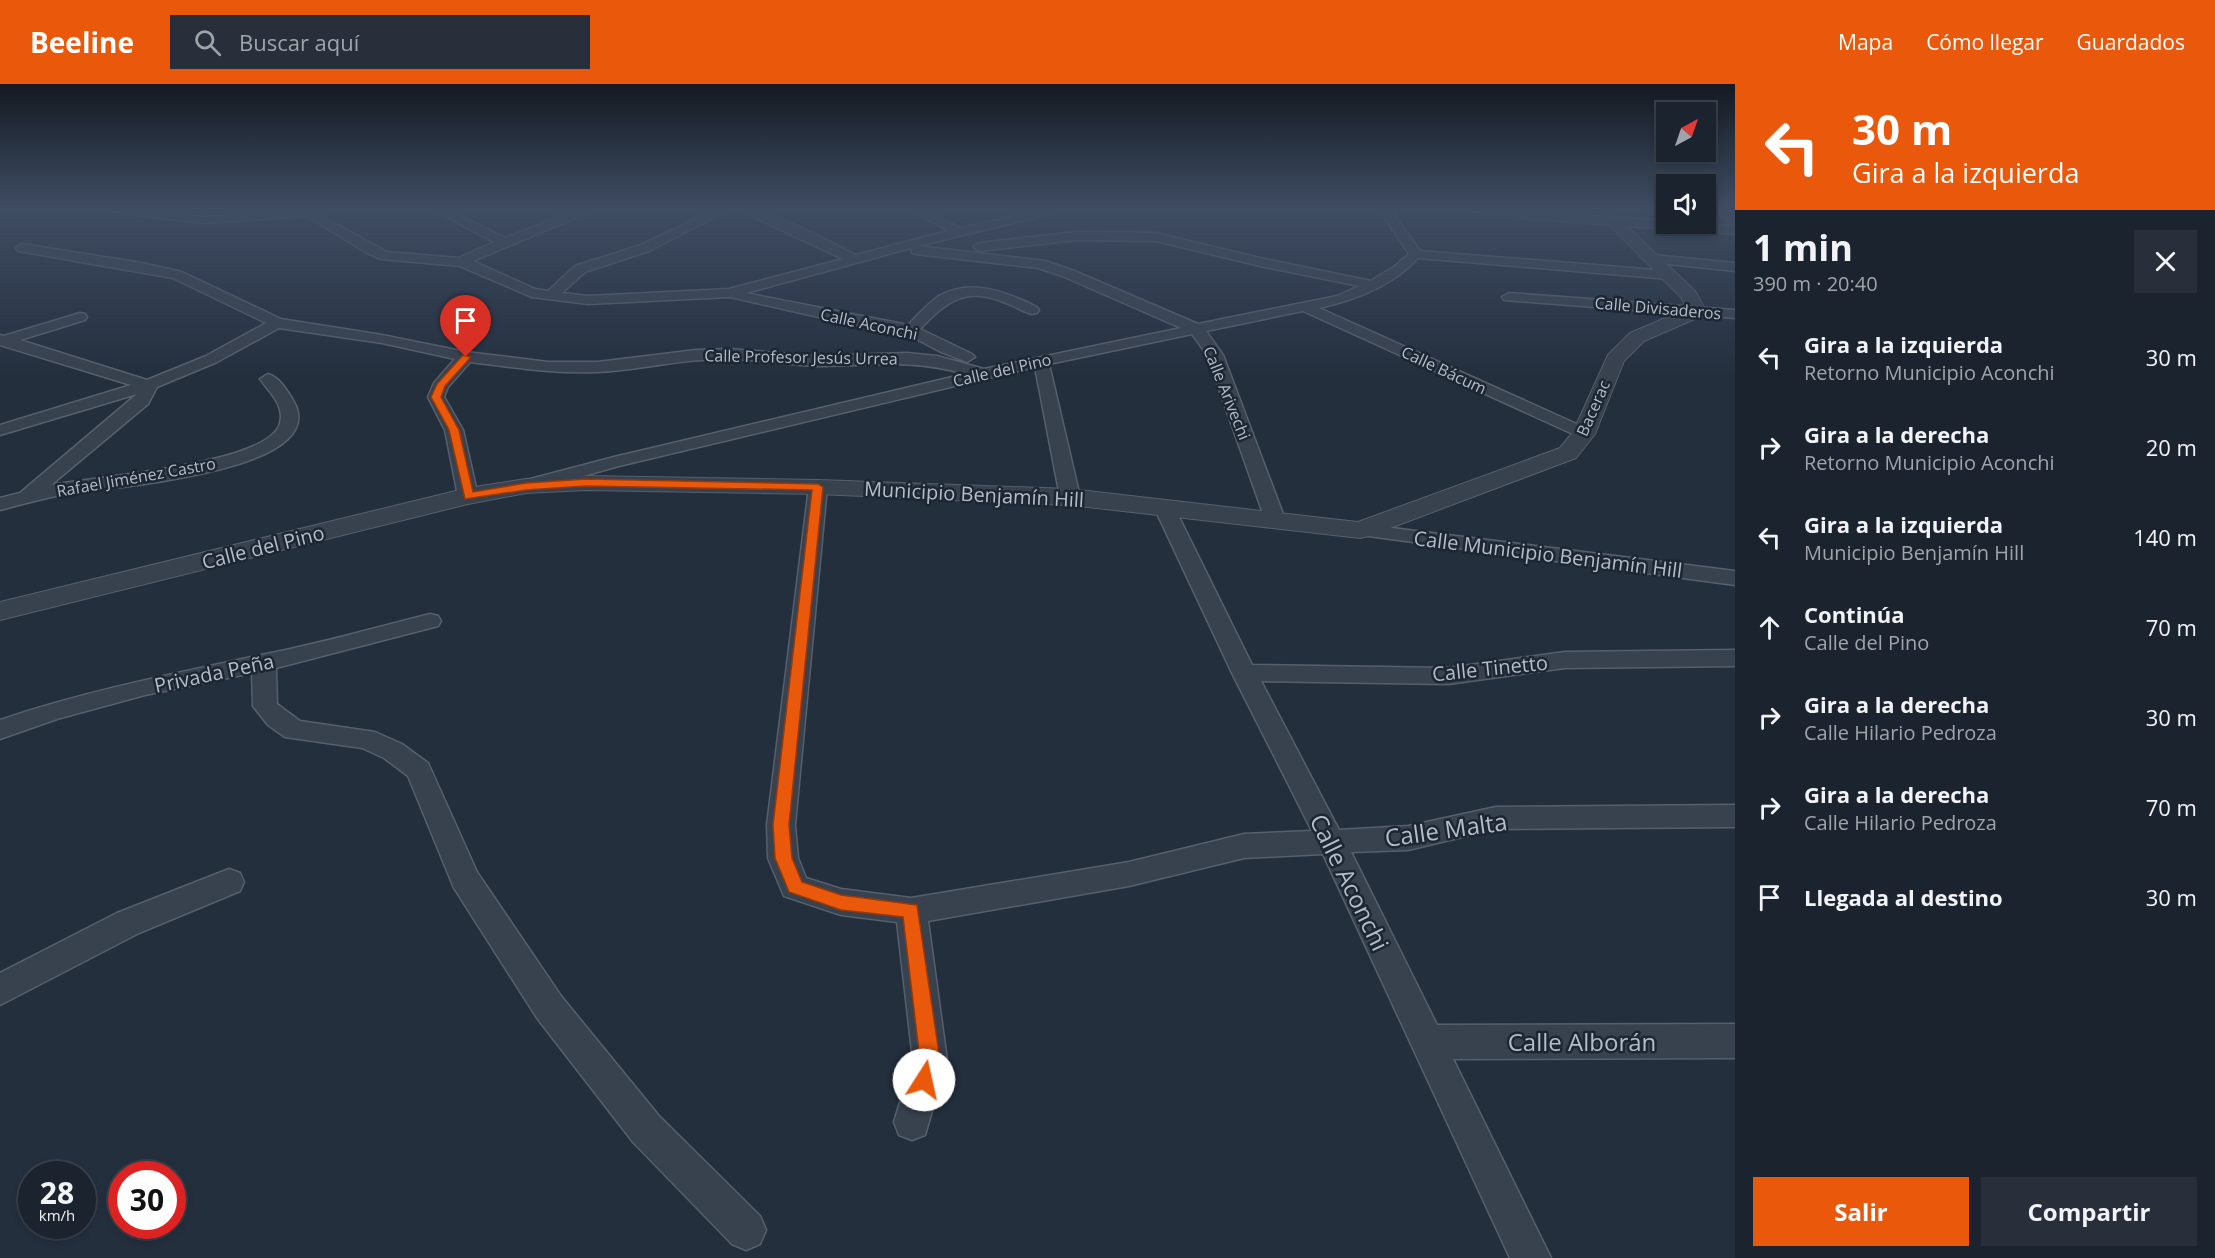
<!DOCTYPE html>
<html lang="es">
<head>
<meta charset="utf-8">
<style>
  body { margin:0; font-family:"Open Sans",sans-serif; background:#282f3a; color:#f1f3f6; height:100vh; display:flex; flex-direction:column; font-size:22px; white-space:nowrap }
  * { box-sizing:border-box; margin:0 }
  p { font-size:20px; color:#a0a4aa }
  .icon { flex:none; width:33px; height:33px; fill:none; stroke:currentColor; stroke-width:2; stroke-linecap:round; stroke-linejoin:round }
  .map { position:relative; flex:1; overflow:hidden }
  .drawer { display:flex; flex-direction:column; background:#1b232e; width:480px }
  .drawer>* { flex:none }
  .banner { background:#ea580c; color:#fff; overflow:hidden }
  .needle { width:39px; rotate:40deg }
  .fabs { position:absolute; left:1656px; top:18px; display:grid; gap:12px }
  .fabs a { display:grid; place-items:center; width:60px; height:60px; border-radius:0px; background:#1b232e; box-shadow:0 3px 9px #0003,0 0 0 2px #39404a; font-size:30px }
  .speed { position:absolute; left:18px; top:1077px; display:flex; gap:12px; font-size:30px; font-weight:700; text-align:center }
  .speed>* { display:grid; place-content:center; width:78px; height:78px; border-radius:50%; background:#1b232e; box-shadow:0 3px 9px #0003,0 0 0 2px #39404a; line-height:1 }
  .speed small { font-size:15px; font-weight:400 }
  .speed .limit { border:9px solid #d22; background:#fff; color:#111 }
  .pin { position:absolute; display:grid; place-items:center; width:51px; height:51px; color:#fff; margin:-62px -26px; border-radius:50% 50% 50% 0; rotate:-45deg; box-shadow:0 0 6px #0007 }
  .pin .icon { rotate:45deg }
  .me { position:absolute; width:66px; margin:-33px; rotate:10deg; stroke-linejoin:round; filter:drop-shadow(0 0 4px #0008) }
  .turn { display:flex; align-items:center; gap:21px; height:126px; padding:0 18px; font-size:27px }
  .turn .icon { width:78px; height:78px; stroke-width:2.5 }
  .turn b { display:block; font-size:42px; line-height:51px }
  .round { display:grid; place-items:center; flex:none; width:63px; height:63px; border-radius:0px; background:#282f3a }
  .summary { display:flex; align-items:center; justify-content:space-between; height:102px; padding:0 18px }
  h1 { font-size:36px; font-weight:700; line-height:45px }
  .action { display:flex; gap:12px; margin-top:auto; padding:12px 18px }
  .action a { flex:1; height:69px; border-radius:0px; background:#ea580c; color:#fff; font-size:24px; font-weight:700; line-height:69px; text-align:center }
  .action a+a { background:#282f3a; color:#f1f3f6 }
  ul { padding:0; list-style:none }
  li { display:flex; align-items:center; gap:18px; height:90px; padding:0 18px }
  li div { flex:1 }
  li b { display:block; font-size:22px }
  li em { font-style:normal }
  header { display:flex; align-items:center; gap:36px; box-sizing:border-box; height:84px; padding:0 30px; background:#ea580c; color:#fff }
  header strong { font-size:28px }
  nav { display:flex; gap:33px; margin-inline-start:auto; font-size:21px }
  .search { width:420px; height:54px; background:#282f3a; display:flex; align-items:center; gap:15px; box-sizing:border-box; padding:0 21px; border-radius:0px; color:#a0a4aa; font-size:22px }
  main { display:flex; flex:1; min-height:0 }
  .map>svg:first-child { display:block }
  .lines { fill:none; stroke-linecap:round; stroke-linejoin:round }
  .minor-casing { stroke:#565f6c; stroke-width:3 }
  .tertiary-casing { stroke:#565f6c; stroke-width:2 }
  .minor { fill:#38414e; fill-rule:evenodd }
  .tertiary { fill:#38414e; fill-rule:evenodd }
  .route { fill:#ea580c; stroke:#983908; stroke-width:1.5 }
  .labels { text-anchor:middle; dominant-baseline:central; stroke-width:5; stroke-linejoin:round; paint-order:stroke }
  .far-street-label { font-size:16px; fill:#b4bcc9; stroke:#1d2633 }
  .street-label { font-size:20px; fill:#b4bcc9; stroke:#1d2633 }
  .near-street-label { font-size:24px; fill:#b4bcc9; stroke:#1d2633 }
</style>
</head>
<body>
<header>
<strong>Beeline</strong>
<div class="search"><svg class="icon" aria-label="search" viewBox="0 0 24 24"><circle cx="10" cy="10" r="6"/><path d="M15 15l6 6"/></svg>Buscar aquí</div>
<nav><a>Mapa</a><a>Cómo llegar</a><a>Guardados</a></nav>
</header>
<main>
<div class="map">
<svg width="1735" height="1174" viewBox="0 0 1735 1174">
  <rect width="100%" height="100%" fill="#242f3e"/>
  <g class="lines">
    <!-- minor casing -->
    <g class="minor-casing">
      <g id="minor">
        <path d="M99,124H136L204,133L309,125L387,168L459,174L494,158L429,124H444L505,154L582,124H599L473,177L535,205L548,207L575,182L641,161L717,124H732L649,167L585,188L562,209L588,212L729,205L843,175L734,124C770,124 823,155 856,171L948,147L908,124H923L960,144L1052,124H1075L918,162L1045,177L1072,186L1198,240L1337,212L1359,202L1260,182L1156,157L1077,156L979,167L973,163L979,159L1077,148L1156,149L1260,174L1371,197L1395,182L1409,170L1378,124H1389L1420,167L1669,187L1676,191L1669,195L1418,174C1393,202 1355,216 1319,224L1590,346L1593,350L1590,354L1584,355L1303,227L1206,247L1223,271L1286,438L1283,442H1269L1266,438L1207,271L1192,250L1049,280L1080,413L1077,417H1063L1060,413L1035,283L619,382L526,408L519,406L517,402L519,398L614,373L965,290C910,274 871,282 815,282C786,281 758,275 729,275C684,274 641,286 597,288C554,290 512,283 470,278L448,303L444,313L463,346L478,412L475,416H461L458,412L445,346L428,313L434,299L455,275L382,259L279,244L217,278L157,303L148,320L51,401C91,393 270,381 280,339C285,321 269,308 260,295L268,290C279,293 287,306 293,316C336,389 105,403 67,410C44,414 22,420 0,426V414L20,409L137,310L0,351V341L131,301L0,261V251L4,252L80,229L85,230L87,233L85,236L20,256L147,296L206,272L266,239L173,194L18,167L16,164L22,160L142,179L182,188L281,235L382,251L466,268L548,278H598L696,266L730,265L814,272L907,269L937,272L984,285L1181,244L1062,192L1038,184L916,170L912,169L911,164L746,209L908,241C918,231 927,220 939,212C971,194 1007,208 1037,223L1039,226L1037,229L1032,230C1023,228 1015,222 1006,219C966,202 948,216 920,245L972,270L975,273L967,278L939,267L907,250L823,234L730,213L588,220L532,213L460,182L381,175L367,169L307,132L204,139L104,127Z"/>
        <path d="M1453,124C1468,124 1513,120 1524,129L1518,132L1458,127Z"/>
        <polygon points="1711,124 1724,124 1735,133 1735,150 1613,141 1607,137 1613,133 1666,137 1666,140 1734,142"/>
        <polygon points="1653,171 1735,179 1735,187 1649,178 1647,175 1649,172"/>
        <polygon points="1509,209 1735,226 1735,234 1504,216 1502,213"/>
        <polygon points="818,397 825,399 827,403 795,741 798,774 806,794 841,805 911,814 1129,778 1244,750 1312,747 1232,589 1154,423 1157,419 1171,419 1174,423 1252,581 1448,584 1565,568 1735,566 1735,582 1565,584 1448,600 1261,597 1339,746 1408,742 1496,723 1735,721 1735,743 1496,745 1408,766 1351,768 1437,941 1735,940 1735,974 1453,975 1551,1174 1510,1174 1323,770 1244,774 1129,802 928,837 947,976 925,1051 912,1056 899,1051 894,1038 913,976 897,838 841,831 784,812 768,774 767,741 809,403 811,399"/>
        <polygon points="1360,440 1735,487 1735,501 1353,450 1350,446 1353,442"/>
        <path d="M430,530L438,532L441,537L438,542L276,584L277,620L300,637L375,648L402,660L428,679L477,788L561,912L659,1032L760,1132L766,1146L760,1160L746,1166L732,1160L633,1058L537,934L454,804L408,692L384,674L362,664L285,653L268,641L253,622L252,589L145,611L57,635L0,655V636C86,607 173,590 261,571C318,560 374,544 430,530Z"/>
        <polygon points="229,785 240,789 244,798 240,807 139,849 0,921 0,889 117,829"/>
      </g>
    </g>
    <!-- tertiary casing -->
    <g class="tertiary-casing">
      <polygon id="tertiary" points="1508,124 1618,134 1695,207 1706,227 1704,231 1644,257 1624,277 1595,350 1576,374 1369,452 1360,454 1070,421 818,410 586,406 526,409 468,420 0,536 0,518 468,404 526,395 586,392 818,396 1070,405 1358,438 1560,364 1573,348 1608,271 1630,249 1687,225 1681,213 1609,141 1518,134 1513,132"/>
    </g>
    <!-- minor -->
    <use href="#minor" class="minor"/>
    <!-- tertiary -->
    <use href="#tertiary" class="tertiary"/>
  </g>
  <!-- sky -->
  <linearGradient id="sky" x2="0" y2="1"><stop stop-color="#141a22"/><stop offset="0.43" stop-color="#3f4d63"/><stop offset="1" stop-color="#3f4d63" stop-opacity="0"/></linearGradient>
  <rect width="1735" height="289" fill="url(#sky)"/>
  <!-- route -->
  <polygon class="route" points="463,271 471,273 445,302 441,313 459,346 473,408 526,399 586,395 818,400 823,403 789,741 792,774 802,798 841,811 917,821 940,976 931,1004 924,1006 917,1004 914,996 920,976 903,833 841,826 789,808 775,774 773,741 812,406 586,402 526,406 465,415 449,346 431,313 437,300"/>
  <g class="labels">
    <!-- far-street labels -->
    <g class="far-street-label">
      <text transform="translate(1658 224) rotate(5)">Calle Divisaderos</text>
      <text transform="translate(869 240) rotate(12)">Calle Aconchi</text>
      <text transform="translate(801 273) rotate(1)">Calle Profesor Jesús Urrea</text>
      <text transform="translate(1002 286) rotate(-13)">Calle del Pino</text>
      <text transform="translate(1444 286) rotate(25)">Calle Bácum</text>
      <text transform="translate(1227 309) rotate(68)">Calle Arivechi</text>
      <text transform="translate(1593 324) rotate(-66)">Bacerac</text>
      <text transform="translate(136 393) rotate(-10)">Rafael Jiménez Castro</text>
    </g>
    <!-- street labels -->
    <g class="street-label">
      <text transform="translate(974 410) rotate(3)">Municipio Benjamín Hill</text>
      <text transform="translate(263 463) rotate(-14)">Calle del Pino</text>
      <text transform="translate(1548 470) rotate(7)">Calle Municipio Benjamín Hill</text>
      <text transform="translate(1490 584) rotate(-6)">Calle Tinetto</text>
      <text transform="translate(214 589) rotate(-12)">Privada Peña</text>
    </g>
    <!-- near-street labels -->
    <g class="near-street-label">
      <text transform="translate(1446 745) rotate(-8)">Calle Malta</text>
      <text transform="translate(1350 798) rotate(64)">Calle Aconchi</text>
      <text x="1582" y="957">Calle Alborán</text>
    </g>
  </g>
</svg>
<div class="fabs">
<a><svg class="needle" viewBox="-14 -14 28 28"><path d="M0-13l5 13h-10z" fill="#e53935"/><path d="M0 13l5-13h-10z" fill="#a0a4aa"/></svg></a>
<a><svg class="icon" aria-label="sound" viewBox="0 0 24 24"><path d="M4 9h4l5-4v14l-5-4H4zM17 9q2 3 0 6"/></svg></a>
</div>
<div class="speed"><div>28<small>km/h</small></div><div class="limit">30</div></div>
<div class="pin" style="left:466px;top:273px;background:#d93025"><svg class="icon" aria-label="arrive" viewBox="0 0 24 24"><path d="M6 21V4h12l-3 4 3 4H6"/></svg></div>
<svg class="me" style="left:924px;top:996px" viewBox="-20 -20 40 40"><circle r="19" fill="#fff"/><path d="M0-13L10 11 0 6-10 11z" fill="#ea580c"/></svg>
</div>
<section class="drawer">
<div class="banner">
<div class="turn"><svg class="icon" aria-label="left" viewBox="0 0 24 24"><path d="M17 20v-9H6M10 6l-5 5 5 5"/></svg><div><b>30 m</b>Gira a la izquierda</div></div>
</div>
<div class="summary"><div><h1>1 min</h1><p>390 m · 20:40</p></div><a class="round"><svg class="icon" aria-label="close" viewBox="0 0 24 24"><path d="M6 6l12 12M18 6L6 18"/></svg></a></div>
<ul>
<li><svg class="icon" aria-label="left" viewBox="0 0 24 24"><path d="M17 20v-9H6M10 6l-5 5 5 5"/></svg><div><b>Gira a la izquierda</b><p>Retorno Municipio Aconchi</p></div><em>30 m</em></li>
<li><svg class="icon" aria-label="right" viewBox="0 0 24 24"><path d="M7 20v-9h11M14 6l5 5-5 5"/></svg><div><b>Gira a la derecha</b><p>Retorno Municipio Aconchi</p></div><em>20 m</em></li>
<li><svg class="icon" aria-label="left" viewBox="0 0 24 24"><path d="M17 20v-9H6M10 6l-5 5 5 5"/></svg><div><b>Gira a la izquierda</b><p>Municipio Benjamín Hill</p></div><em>140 m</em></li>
<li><svg class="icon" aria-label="ahead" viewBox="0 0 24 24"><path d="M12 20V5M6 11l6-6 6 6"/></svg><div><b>Continúa</b><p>Calle del Pino</p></div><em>70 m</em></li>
<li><svg class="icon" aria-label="right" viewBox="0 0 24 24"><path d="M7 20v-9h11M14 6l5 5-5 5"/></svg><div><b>Gira a la derecha</b><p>Calle Hilario Pedroza</p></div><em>30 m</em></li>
<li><svg class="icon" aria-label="right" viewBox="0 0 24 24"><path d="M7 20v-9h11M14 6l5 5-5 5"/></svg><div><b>Gira a la derecha</b><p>Calle Hilario Pedroza</p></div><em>70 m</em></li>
<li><svg class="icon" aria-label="arrive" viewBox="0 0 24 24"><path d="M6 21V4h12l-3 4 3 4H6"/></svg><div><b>Llegada al destino</b></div><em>30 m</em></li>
</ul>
<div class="action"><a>Salir</a><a>Compartir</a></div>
</section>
</main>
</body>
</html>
